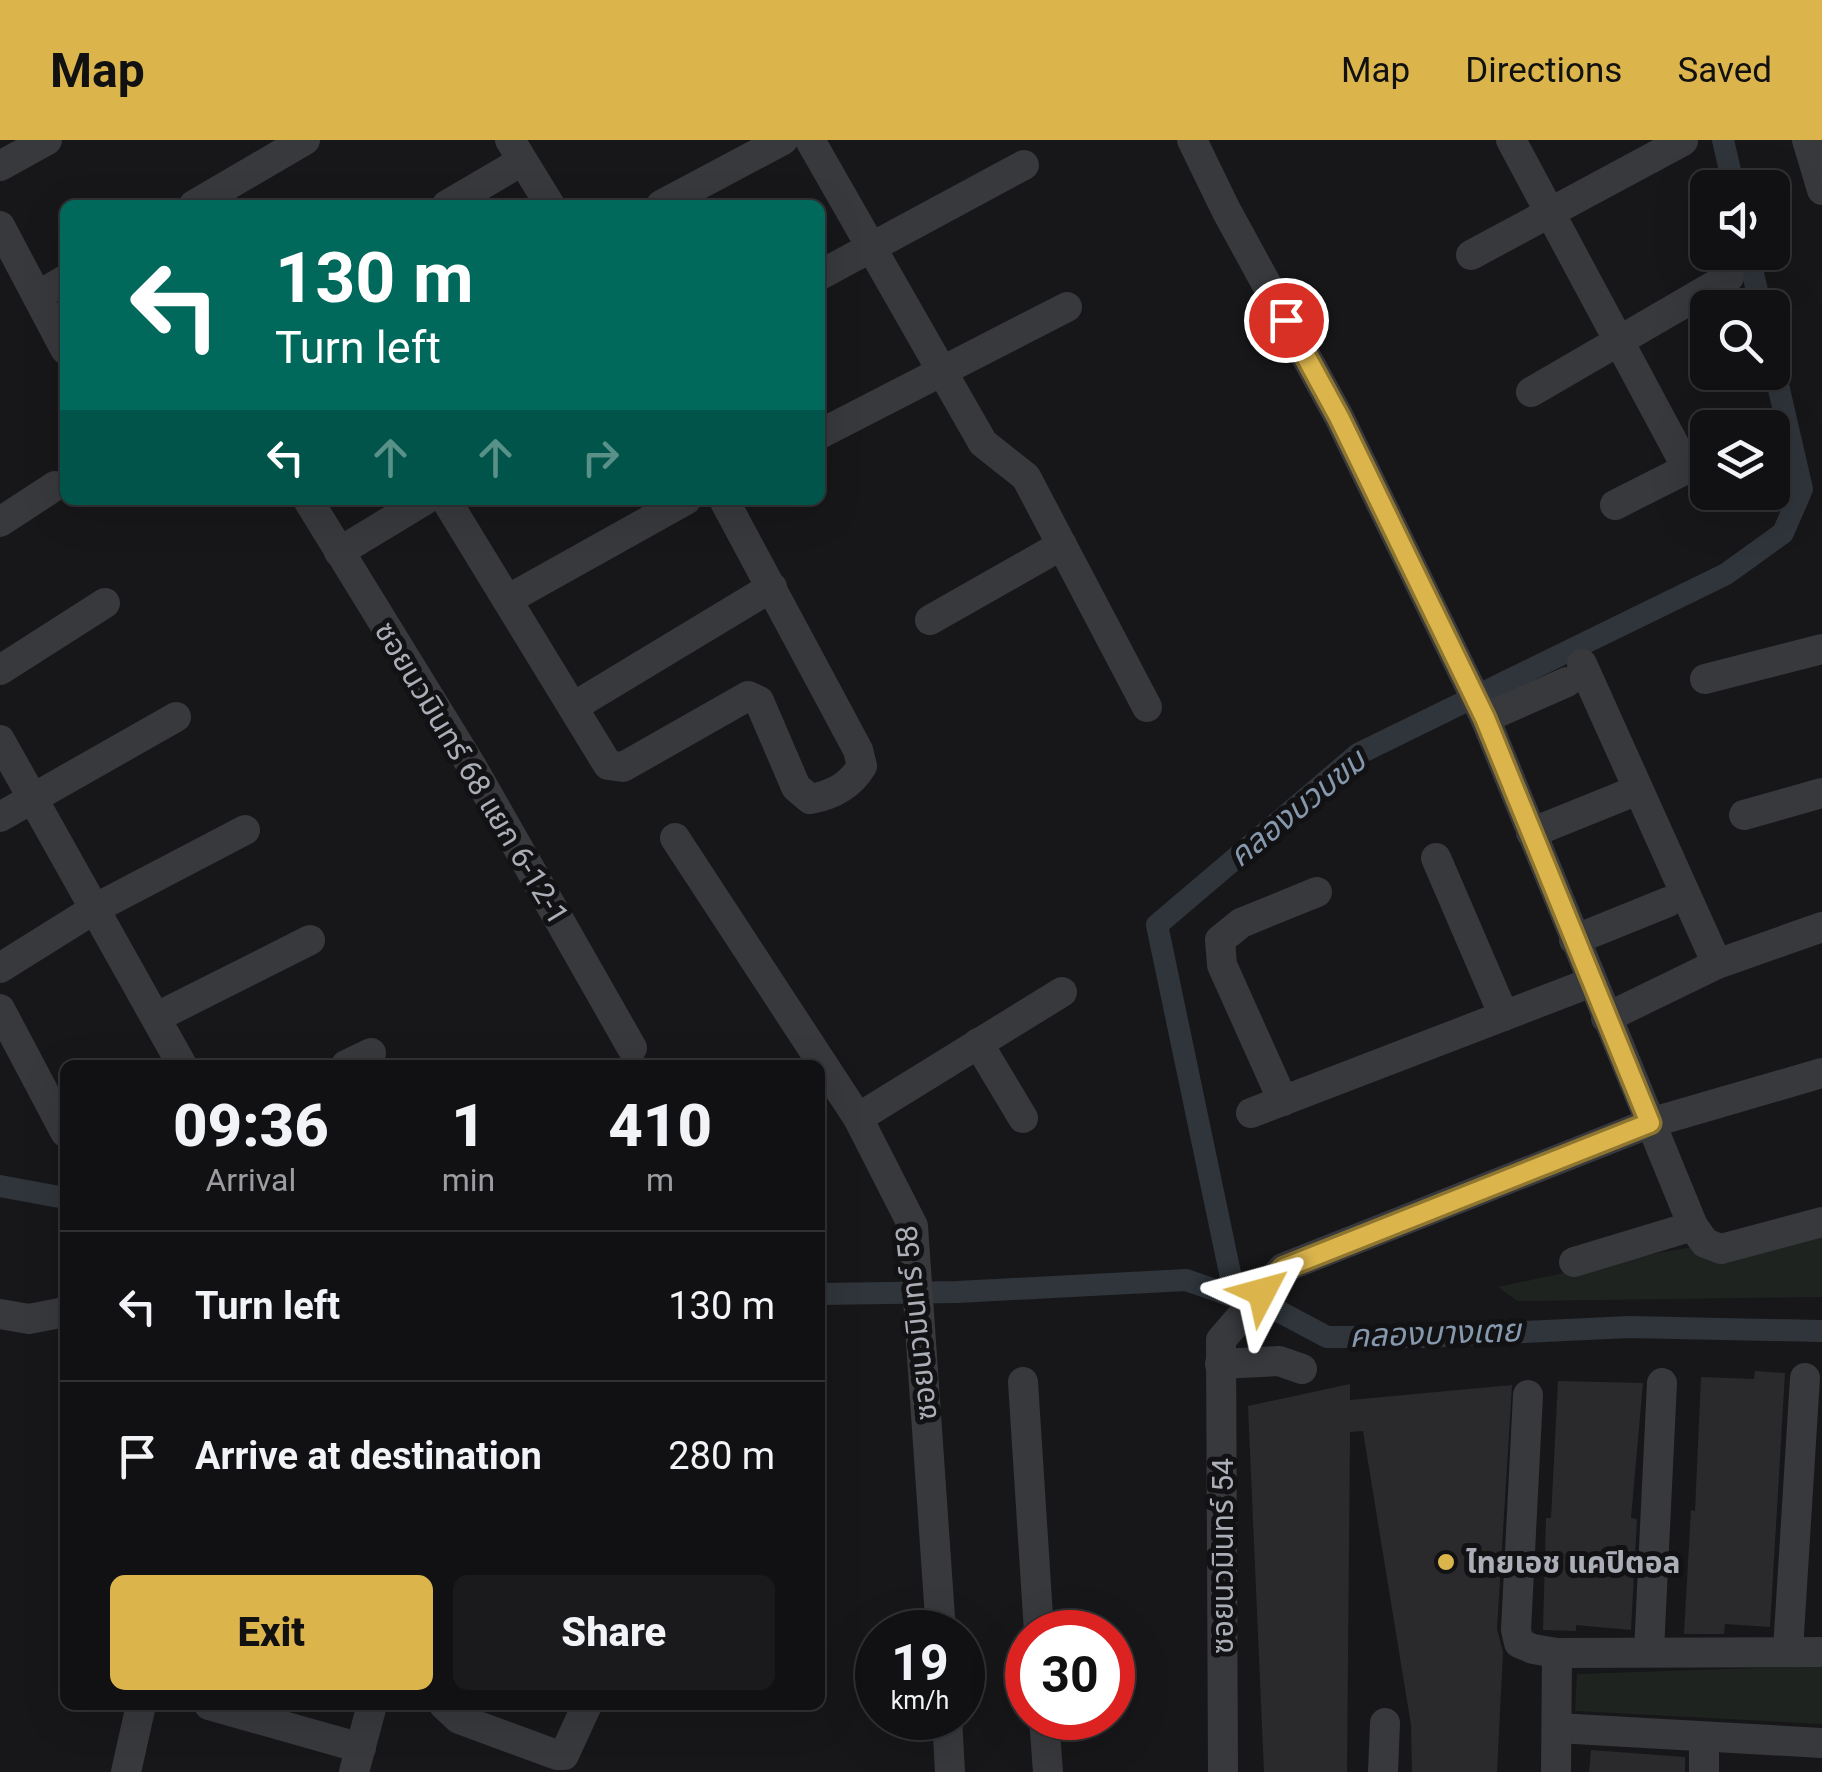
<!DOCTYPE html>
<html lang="en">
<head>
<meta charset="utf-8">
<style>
  body { margin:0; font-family:Roboto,"Noto Sans Thai",sans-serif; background:#1a1a1c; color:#f1f3f6; height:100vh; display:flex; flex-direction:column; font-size:38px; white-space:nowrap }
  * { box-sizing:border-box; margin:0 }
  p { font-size:32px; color:#9c9da0 }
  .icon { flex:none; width:55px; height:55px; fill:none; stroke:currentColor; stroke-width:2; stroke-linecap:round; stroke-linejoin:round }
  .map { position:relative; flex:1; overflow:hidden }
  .side { position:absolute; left:60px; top:920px; width:765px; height:650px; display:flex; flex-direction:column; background:#111113; border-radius:15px; box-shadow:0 10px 40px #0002,0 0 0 2px #303133 }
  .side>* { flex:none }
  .hud { position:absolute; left:60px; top:60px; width:765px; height:305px; border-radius:15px; box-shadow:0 10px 40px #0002,0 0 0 2px #303133; background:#00695c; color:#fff; overflow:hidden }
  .controls { position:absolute; left:1690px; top:30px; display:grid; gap:20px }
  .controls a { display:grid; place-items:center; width:100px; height:100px; border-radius:15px; background:#111113; box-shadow:0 10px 40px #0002,0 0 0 2px #303133; font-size:50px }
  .speed { position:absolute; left:855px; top:1470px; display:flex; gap:20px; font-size:50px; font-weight:700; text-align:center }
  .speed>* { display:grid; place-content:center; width:130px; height:130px; border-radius:50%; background:#111113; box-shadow:0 10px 40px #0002,0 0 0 2px #303133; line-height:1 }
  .speed small { font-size:25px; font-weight:400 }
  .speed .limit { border:15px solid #d22; background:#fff; color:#111 }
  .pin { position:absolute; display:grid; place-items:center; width:85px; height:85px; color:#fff; margin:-42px; border:5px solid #fff; border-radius:50%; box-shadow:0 2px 10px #0007 }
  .me { position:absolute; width:110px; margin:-55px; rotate:51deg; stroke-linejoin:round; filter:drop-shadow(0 0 8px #0008) }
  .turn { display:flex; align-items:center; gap:35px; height:210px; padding:0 50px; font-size:45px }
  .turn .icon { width:130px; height:130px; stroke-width:2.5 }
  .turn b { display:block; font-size:70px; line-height:85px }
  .lanes { display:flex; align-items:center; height:95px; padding:0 50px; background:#0003; justify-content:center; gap:50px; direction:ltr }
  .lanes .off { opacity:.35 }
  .eta { display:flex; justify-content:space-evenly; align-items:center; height:170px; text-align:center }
  .eta b { font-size:60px; font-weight:800; line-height:70px }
  .action { display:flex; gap:20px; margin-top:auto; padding:20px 50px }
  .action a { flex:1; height:115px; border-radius:15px; background:#dbb54c; color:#111; font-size:40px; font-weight:800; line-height:115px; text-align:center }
  .action a+a { background:#1a1a1c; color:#f1f3f6 }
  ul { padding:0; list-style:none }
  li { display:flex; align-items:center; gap:30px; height:150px; padding:0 50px; border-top:2px solid #303133 }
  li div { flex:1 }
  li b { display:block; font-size:38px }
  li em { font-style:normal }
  header { display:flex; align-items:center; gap:60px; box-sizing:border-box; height:140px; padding:0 50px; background:#dbb54c; color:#111 }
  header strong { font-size:48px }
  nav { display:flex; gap:55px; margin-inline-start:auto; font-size:35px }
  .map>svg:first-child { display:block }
  .green { fill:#1e231f }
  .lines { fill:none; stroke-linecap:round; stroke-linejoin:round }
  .canal { stroke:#2f353b; stroke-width:22 }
  .building { fill:#2a2a2c }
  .minor { stroke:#38393d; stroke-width:30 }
  .route-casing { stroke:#8e7631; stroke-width:25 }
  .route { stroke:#dbb54c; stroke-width:18 }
  .poi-dot { fill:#dbb54c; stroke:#121214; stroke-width:4 }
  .labels { text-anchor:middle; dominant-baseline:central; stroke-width:10; stroke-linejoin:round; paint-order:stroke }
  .street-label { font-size:30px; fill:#abaeb7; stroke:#121214 }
  .poi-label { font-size:30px; font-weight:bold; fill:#abaeb7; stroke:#121214; text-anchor:start }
  .water-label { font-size:32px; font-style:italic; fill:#8698ad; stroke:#121214 }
</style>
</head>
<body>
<header>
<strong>Map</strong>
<nav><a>Map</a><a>Directions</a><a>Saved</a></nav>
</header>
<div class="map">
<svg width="1822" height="1632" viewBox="0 0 1822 1632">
  <rect width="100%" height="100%" fill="#171719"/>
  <!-- green -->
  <g class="green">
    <polygon points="1822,1085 1822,1157 1517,1161 1498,1147 1663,1112"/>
    <polygon points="1822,1526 1822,1584 1575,1571 1577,1534"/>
  </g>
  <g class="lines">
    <!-- canal -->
    <g class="canal">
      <polyline points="1723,0 1734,48"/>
      <polyline points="1748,112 1761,168"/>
      <polyline points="0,1046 65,1058"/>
      <polyline points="820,1154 957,1152 1186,1140 1282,1173 1327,1197 1423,1197 1629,1187 1822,1191"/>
      <polyline points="1235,1157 1157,785 1358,614 1726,434 1783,393 1802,349 1772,219"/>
    </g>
  </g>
  <!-- building -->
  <g class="building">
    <polygon points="1755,1231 1785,1233 1770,1487 1725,1484 1724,1494 1684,1494 1691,1370 1695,1371 1701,1237 1754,1239"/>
    <polygon points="1558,1241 1643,1243 1631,1378 1637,1379 1631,1490 1576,1485 1576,1491 1543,1490 1546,1378 1551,1378"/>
    <polygon points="1350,1244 1350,1260 1512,1245 1497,1489 1503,1512 1497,1632 1412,1632 1411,1585 1363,1291 1350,1292 1347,1632 1264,1632 1248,1266"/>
    <polygon points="1591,1610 1685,1617 1685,1632 1589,1632"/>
  </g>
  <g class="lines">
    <!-- minor -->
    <g class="minor">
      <polyline points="510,0 550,65"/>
      <polyline points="810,0 983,303 1026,337 1147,567"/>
      <polyline points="1192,0 1226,70 1339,277 1485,578 1693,1086 1705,1103 1721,1109 1822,1082"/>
      <polyline points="1511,0 1688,330"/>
      <polyline points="1807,0 1822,50"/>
      <polyline points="0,26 47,0"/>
      <polyline points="194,65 305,0"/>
      <polyline points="447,65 522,21"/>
      <polyline points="661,65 783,0"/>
      <polyline points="0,86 65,209"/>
      <polyline points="1471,115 1683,1"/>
      <polyline points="820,135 1024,25"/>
      <polyline points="37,156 65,140"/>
      <polyline points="1531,252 1729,137"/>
      <polyline points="1757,288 1761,285"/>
      <polyline points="820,294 1067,167"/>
      <polyline points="308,360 471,625 632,908"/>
      <path d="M446,360L608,625L623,627L748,556L759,561L796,647L810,659C833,655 850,646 862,626L858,610L724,360"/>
      <polyline points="1615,365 1708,318"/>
      <polyline points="0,382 55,346"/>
      <polyline points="339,412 425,360"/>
      <polyline points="507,460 686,360"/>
      <polyline points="930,480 1062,405"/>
      <polyline points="1582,524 1717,824"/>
      <polyline points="0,530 105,463"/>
      <polyline points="1705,539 1822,509"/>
      <polyline points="573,567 772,447"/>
      <polyline points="1485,578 1567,542"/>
      <polyline points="0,600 182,925"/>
      <polyline points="1744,675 1822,653"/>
      <polyline points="0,677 176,577"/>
      <polyline points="1531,693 1625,655"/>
      <polyline points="675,698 858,978 913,1086 941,1492"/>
      <polyline points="1436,718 1504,876"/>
      <polyline points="1574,800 1668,762"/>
      <polyline points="0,828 96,768 245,690"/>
      <polyline points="0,869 65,992"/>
      <polyline points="157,877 310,800"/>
      <polyline points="1606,878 1717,824 1822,787"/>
      <polyline points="978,903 1023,978"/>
      <polyline points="346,925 371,913"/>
      <polyline points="1283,961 1222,825 1220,800 1241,783 1317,752"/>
      <polyline points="1251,973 1592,842"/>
      <polyline points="858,978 1062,852"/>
      <polyline points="1574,1122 1693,1086"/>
      <polyline points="0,1174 29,1179 65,1172"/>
      <polyline points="1220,1224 1279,1221 1302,1229"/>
      <polyline points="1023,1242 1039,1492"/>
      <polyline points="1528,1255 1516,1490 1519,1503 1533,1509 1557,1513 1822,1512"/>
      <polyline points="1788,1510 1805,1238"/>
      <polyline points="1649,1511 1662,1243"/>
      <polyline points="209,1565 361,1608"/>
      <polyline points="444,1565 459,1579 557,1615 564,1615 587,1565"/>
      <polyline points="947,1578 950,1632"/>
      <polyline points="1044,1578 1048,1632"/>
      <polyline points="1557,1588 1822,1603"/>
      <polyline points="126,1632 141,1565"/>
      <polyline points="354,1632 372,1565"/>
      <polyline points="1223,1632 1221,1200 1283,1128 1650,983 1822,933"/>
      <polyline points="1383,1632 1385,1583"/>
      <polyline points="1556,1632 1557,1513"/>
      <polyline points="1704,1632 1704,1597"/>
    </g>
  </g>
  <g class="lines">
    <!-- route casing -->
    <g class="route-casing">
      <polyline id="route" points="1262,1152 1284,1128 1650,983 1485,578 1339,277 1286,180"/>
    </g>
    <!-- route -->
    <use href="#route" class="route"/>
  </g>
  <!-- markers -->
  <circle class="poi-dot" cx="1446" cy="1422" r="10"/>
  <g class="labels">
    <!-- street labels -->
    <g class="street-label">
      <text transform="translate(472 633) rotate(59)">ซอยนวมินทร์ 68 แยก 6-12-1</text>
      <text transform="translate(916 1183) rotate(-96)">ซอยนวมินทร์ 58</text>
      <text transform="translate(1222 1416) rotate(-90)">ซอยนวมินทร์ 54</text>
    </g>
    <!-- poi labels -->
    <g class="poi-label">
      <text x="1466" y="1422">ไทยเอช แคปิตอล</text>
    </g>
    <!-- water labels -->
    <g class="water-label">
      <text transform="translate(1297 668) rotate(-39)">คลองบวบขม</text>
      <text transform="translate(1435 1193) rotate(-2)">คลองบางเตย</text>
    </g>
  </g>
</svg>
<div class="controls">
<a><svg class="icon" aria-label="sound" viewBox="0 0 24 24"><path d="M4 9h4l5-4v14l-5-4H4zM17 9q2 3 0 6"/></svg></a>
<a><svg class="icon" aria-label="search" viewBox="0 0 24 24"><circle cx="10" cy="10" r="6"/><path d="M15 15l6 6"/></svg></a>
<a><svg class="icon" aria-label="layers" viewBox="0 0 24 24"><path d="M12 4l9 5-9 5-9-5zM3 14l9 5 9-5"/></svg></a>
</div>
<div class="speed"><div>19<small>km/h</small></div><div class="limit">30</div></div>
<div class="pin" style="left:1286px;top:180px;background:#d93025"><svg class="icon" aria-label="arrive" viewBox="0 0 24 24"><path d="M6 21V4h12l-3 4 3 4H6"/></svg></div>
<svg class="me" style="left:1262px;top:1152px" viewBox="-20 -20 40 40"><path d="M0-17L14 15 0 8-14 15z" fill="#dbb54c" stroke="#fff" stroke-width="4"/></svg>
<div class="hud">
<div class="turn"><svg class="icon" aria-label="left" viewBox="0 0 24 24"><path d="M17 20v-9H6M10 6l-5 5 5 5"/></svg><div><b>130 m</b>Turn left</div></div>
<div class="lanes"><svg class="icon" aria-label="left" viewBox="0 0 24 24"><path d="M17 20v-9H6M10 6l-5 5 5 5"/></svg><svg class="icon off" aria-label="ahead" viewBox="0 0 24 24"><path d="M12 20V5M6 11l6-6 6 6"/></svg><svg class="icon off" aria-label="ahead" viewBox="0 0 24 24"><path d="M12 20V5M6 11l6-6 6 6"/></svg><svg class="icon off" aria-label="right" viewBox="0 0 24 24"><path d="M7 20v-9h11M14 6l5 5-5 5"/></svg></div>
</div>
<section class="side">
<div class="eta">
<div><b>09:36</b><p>Arrival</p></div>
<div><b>1</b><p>min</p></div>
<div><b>410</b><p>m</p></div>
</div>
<ul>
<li><svg class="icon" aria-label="left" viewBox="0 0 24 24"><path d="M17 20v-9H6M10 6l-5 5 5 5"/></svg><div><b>Turn left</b></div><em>130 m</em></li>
<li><svg class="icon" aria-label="arrive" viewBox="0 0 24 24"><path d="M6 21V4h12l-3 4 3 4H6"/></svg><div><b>Arrive at destination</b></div><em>280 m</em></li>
</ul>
<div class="action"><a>Exit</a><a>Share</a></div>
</section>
</div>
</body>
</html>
